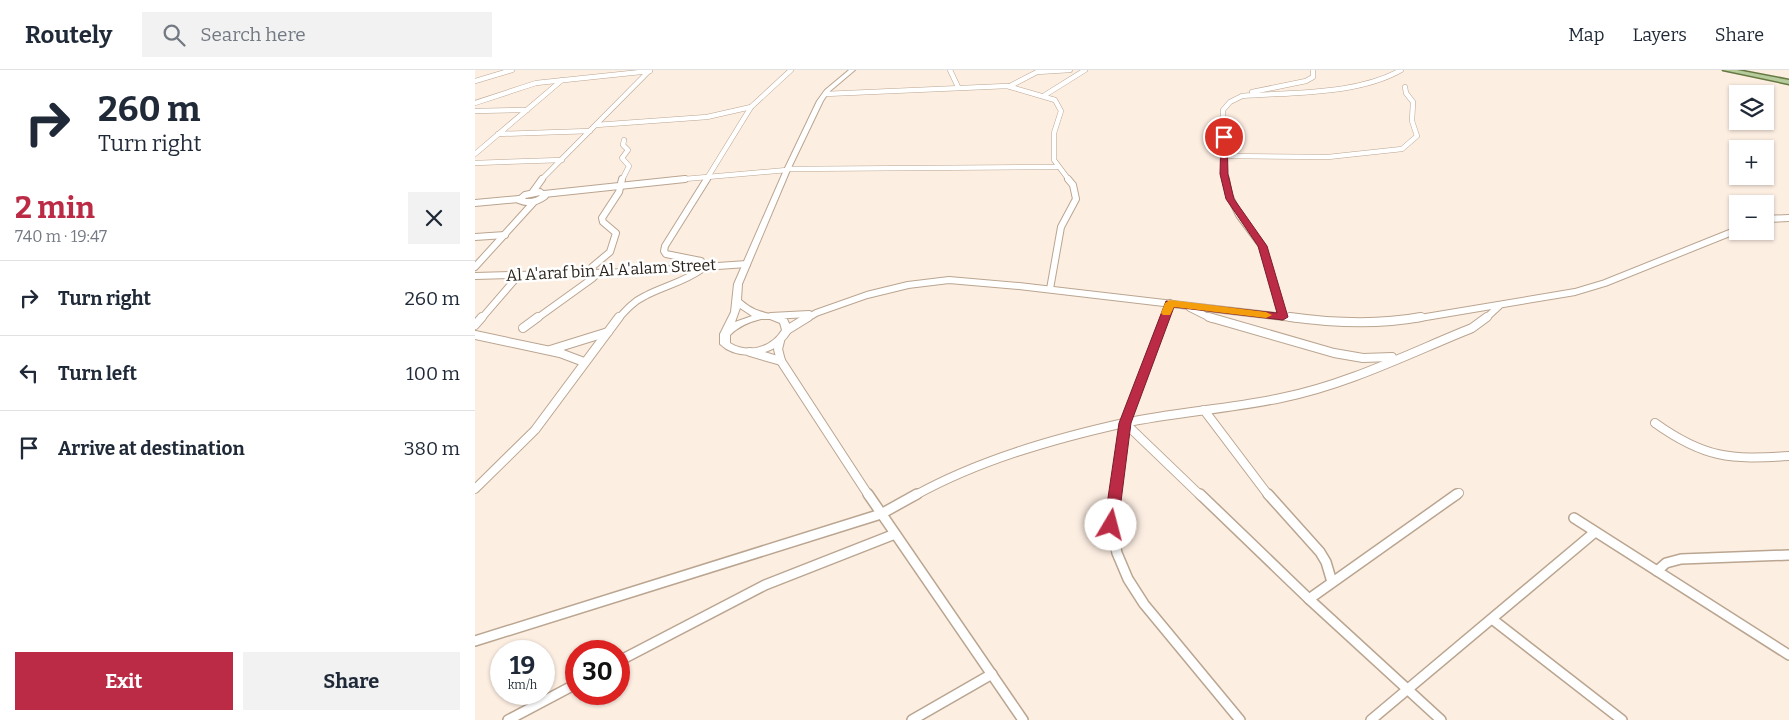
<!DOCTYPE html>
<html lang="en">
<head>
<meta charset="utf-8">
<style>
  body { margin:0; font-family:Bitter,serif; background:#f2f2f3; color:#1f2937; height:100vh; display:flex; flex-direction:column; font-size:19px; white-space:nowrap }
  * { box-sizing:border-box; margin:0 }
  p { font-size:16px; color:#747a83 }
  .icon { flex:none; width:28px; height:28px; fill:none; stroke:currentColor; stroke-width:2; stroke-linecap:round; stroke-linejoin:round }
  .map { position:relative; flex:1; overflow:hidden }
  .drawer { display:flex; flex-direction:column; background:#fff; width:475px }
  .drawer>* { flex:none }
  .top-card { background:#fff; color:#1f2937; overflow:hidden }
  .controls { position:absolute; left:1254px; top:15px; display:grid; gap:10px }
  .controls a { display:grid; place-items:center; width:45px; height:45px; border-radius:0px; background:#fff; box-shadow:0 1px 4px #0004; font-size:25px }
  .speed { position:absolute; left:15px; top:570px; display:flex; gap:10px; font-size:25px; font-weight:700; text-align:center }
  .speed>* { display:grid; place-content:center; width:65px; height:65px; border-radius:50%; background:#fff; box-shadow:0 1px 4px #0004; line-height:1 }
  .speed small { font-size:12px; font-weight:400 }
  .speed .limit { border:8px solid #d22; background:#fff; color:#111 }
  .pin { position:absolute; display:grid; place-items:center; width:42px; height:42px; color:#fff; margin:-21px; border:2px solid #fff; border-radius:50%; box-shadow:0 1px 5px #0007 }
  .me { position:absolute; width:55px; margin:-28px; rotate:8deg; stroke-linejoin:round; filter:drop-shadow(0 0 4px #0008) }
  .turn { display:flex; align-items:center; gap:18px; height:105px; padding:0 15px; font-size:22px }
  .turn .icon { width:65px; height:65px; stroke-width:2.5 }
  .turn b { display:block; font-size:35px; line-height:42px }
  .round { display:grid; place-items:center; flex:none; width:52px; height:52px; border-radius:0px; background:#f2f2f3 }
  .head { display:flex; align-items:center; justify-content:space-between; height:85px; padding:0 15px }
  h1 { font-size:30px; font-weight:700; line-height:38px; color:#bc2b45 }
  .cta { display:flex; gap:10px; margin-top:auto; padding:10px 15px }
  .cta a { flex:1; height:58px; border-radius:0px; background:#bc2b45; color:#fff; font-size:20px; font-weight:700; line-height:58px; text-align:center }
  .cta a+a { background:#f2f2f3; color:#1f2937 }
  ul { padding:0; list-style:none }
  li { display:flex; align-items:center; gap:15px; height:75px; padding:0 15px; border-top:1px solid #e0e1e3 }
  li div { flex:1 }
  li b { display:block; font-size:19px }
  li em { font-style:normal }
  header { display:flex; align-items:center; gap:30px; box-sizing:border-box; height:70px; padding:0 25px; background:#fff; border-bottom:1px solid #e0e1e3 }
  header strong { font-size:24px }
  nav { display:flex; gap:28px; margin-inline-start:auto; font-size:18px }
  .search { width:350px; height:45px; background:#f2f2f3; display:flex; align-items:center; gap:12px; box-sizing:border-box; padding:0 18px; border-radius:0px; color:#747a83; font-size:19px }
  main { display:flex; flex:1; min-height:0 }
  .map>svg:first-child { display:block }
  .lines { fill:none; stroke-linecap:round; stroke-linejoin:round }
  .minor-far3-casing { stroke:#baa590; stroke-width:5.5 }
  .minor-far2-casing { stroke:#baa590; stroke-width:8 }
  .minor-far1-casing { stroke:#baa590; stroke-width:10 }
  .minor-casing { stroke:#baa590; stroke-width:12 }
  .tertiary-casing { stroke:#baa590; stroke-width:2 }
  .primary-casing { stroke:#667943; stroke-width:3 }
  .minor-far3 { stroke:#fff; stroke-width:4.5 }
  .minor-far2 { stroke:#fff; stroke-width:6 }
  .minor-far1 { stroke:#fff; stroke-width:8 }
  .minor { stroke:#fff; stroke-width:9 }
  .tertiary { fill:#fff; fill-rule:evenodd }
  .primary { fill:#b6cb9b; fill-rule:evenodd }
  .route { fill:#bc2b45; stroke:#7a1c2d }
  .slow { fill:#f59e0b }
  .labels { text-anchor:middle; dominant-baseline:central; stroke-width:5; stroke-linejoin:round; paint-order:stroke }
  .street-label { font-size:16px; fill:#2b231b; stroke:#fff }
</style>
</head>
<body>
<header>
<strong>Routely</strong>
<div class="search"><svg class="icon" aria-label="search" viewBox="0 0 24 24"><circle cx="10" cy="10" r="6"/><path d="M15 15l6 6"/></svg>Search here</div>
<nav><a>Map</a><a>Layers</a><a>Share</a></nav>
</header>
<main>
<section class="drawer">
<div class="top-card">
<div class="turn"><svg class="icon" aria-label="right" viewBox="0 0 24 24"><path d="M7 20v-9h11M14 6l5 5-5 5"/></svg><div><b>260 m</b>Turn right</div></div>
</div>
<div class="head"><div><h1>2 min</h1><p>740 m · 19:47</p></div><a class="round"><svg class="icon" aria-label="close" viewBox="0 0 24 24"><path d="M6 6l12 12M18 6L6 18"/></svg></a></div>
<ul>
<li><svg class="icon" aria-label="right" viewBox="0 0 24 24"><path d="M7 20v-9h11M14 6l5 5-5 5"/></svg><div><b>Turn right</b></div><em>260 m</em></li>
<li><svg class="icon" aria-label="left" viewBox="0 0 24 24"><path d="M17 20v-9H6M10 6l-5 5 5 5"/></svg><div><b>Turn left</b></div><em>100 m</em></li>
<li><svg class="icon" aria-label="arrive" viewBox="0 0 24 24"><path d="M6 21V4h12l-3 4 3 4H6"/></svg><div><b>Arrive at destination</b></div><em>380 m</em></li>
</ul>
<div class="cta"><a>Exit</a><a>Share</a></div>
</section>
<div class="map">
<svg width="1314" height="650" viewBox="0 0 1314 650">
  <rect width="100%" height="100%" fill="#fdeee2"/>
  <g class="lines">
    <!-- minor-far3 casing -->
    <g class="minor-far3-casing">
      <g id="minor-far3">
        <polyline points="475,0 483,17"/>
        <polyline points="0,11 37,0"/>
        <polyline points="535,16 562,2 595,0"/>
        <polyline points="777,22 831,11 838,7 838,0"/>
        <polyline points="350,24 532,16 580,30 586,41 579,63 579,90 594,110"/>
        <polyline points="570,25 610,0"/>
        <polyline points="0,33 61,13 175,1"/>
        <polyline points="0,41 52,40"/>
        <polyline points="121,55 232,47 276,37"/>
        <polyline points="23,64 115,61"/>
        <polyline points="0,84 87,10"/>
        <polyline points="748,86 853,87 927,79 942,66 937,51 938,32 931,23 930,17"/>
        <polyline points="0,93 87,90"/>
        <polyline points="313,99 582,97"/>
        <polyline points="66,110 175,0"/>
        <polyline points="147,110 154,96 147,88 153,80 148,75 149,70"/>
        <polyline points="198,110 312,100"/>
        <polyline points="231,110 276,37 316,0"/>
        <path d="M751,110L749,96L748,40L755,32L767,26C817,22 882,25 926,0"/>
      </g>
    </g>
    <!-- minor-far2 casing -->
    <g class="minor-far2-casing">
      <g id="minor-far2">
        <polyline points="751,109 754,125 764,145 787,176 808,247"/>
        <path d="M65,122L70,126C62,132 53,134 44,130L50,125Z"/>
        <polyline points="57,123 67,109"/>
        <polyline points="69,124 210,109"/>
        <polyline points="0,133 44,129"/>
        <polyline points="1290,149 1314,148"/>
        <polyline points="0,167 30,165"/>
        <polyline points="0,197 59,132"/>
        <polyline points="0,206 155,202 272,194"/>
        <polyline points="575,219 586,157 601,129 598,115 593,109"/>
        <polyline points="715,238 737,249"/>
        <polyline points="296,246 334,244"/>
        <polyline points="6,249 44,205"/>
        <polyline points="61,249 118,208 120,206 117,197 135,182 141,163 128,152 127,148 144,122 147,109"/>
        <path d="M143,249C151,240 159,231 170,226C189,216 209,212 227,199L228,194L226,191L191,184L189,181L190,176L232,109"/>
        <polyline points="331,249 341,243 392,225 433,215 474,210 544,216 826,249"/>
        <polyline points="689,249 695,233"/>
        <polyline points="939,249 1100,222 1130,213 1262,160"/>
        <polyline points="1010,249 1024,236"/>
      </g>
    </g>
    <!-- minor-far1 casing -->
    <g class="minor-far1-casing">
      <g id="minor-far1">
        <polyline points="734,247 859,283 888,288 917,287"/>
        <path d="M815,247C858,253 903,255 946,247"/>
        <polyline points="0,255 7,247"/>
        <polyline points="48,258 63,247"/>
        <polyline points="312,260 333,247"/>
        <polyline points="0,265 85,283 109,292"/>
        <polyline points="305,271 303,279 306,291 394,426"/>
        <polyline points="75,280 133,262"/>
        <polyline points="275,282 306,291"/>
        <polyline points="729,340 794,426"/>
        <polyline points="650,353 726,426"/>
        <path d="M1180,353C1229,388 1255,390 1314,386"/>
        <polyline points="0,419 60,360 144,247"/>
        <path d="M439,426C504,390 578,369 649,353C701,342 754,339 806,328C872,315 935,283 997,258L1012,247"/>
        <polyline points="640,426 650,353 690,247"/>
        <polyline points="980,426 984,423"/>
      </g>
    </g>
    <!-- minor casing -->
    <g class="minor-casing">
      <g id="minor">
        <polyline points="393,424 548,650"/>
        <polyline points="640,424 636,455 642,483 653,509 669,534 765,650"/>
        <polyline points="725,424 834,529 966,650"/>
        <polyline points="793,424 845,482 851,492 857,512"/>
        <polyline points="1099,448 1314,585"/>
        <polyline points="1182,501 1191,493 1206,489 1314,485"/>
        <polyline points="834,529 982,424"/>
        <polyline points="1017,549 1147,650"/>
        <polyline points="0,571 406,444 442,424"/>
        <polyline points="144,591 290,515 420,464"/>
        <polyline points="33,650 101,614"/>
        <polyline points="437,650 517,604"/>
        <polyline points="896,650 1120,462"/>
      </g>
    </g>
    <!-- tertiary casing -->
    <g class="tertiary-casing">
      <path id="tertiary" d="M374,0H380L354,22L348,31L315,100L267,214L266,230C283,245 292,241 312,249L317,260C313,266 310,271 304,275C288,287 260,289 245,274V264L256,242L259,214L309,100L342,31L350,20ZM265,238L277,246L260,252ZM286,249H295L305,253L307,260C296,278 273,284 255,273V265C264,256 274,252 286,249Z"/>
    </g>
    <!-- primary casing -->
    <g class="primary-casing">
      <polygon id="primary" points="1248,0 1262,0 1314,10 1314,14"/>
    </g>
    <!-- minor-far3 -->
    <use href="#minor-far3" class="minor-far3"/>
    <!-- minor-far2 -->
    <use href="#minor-far2" class="minor-far2"/>
    <!-- minor-far1 -->
    <use href="#minor-far1" class="minor-far1"/>
    <!-- minor -->
    <use href="#minor" class="minor"/>
    <!-- tertiary -->
    <use href="#tertiary" class="tertiary"/>
    <!-- primary -->
    <use href="#primary" class="primary"/>
  </g>
  <!-- route -->
  <polygon class="route" points="746,65 752,67 753,104 759,129 792,176 813,247 808,250 699,237 656,353 643,455 641,459 631,459 629,455 644,353 691,231 802,243 783,176 751,129 745,104"/>
  <!-- slow -->
  <polygon class="slow" points="695,230 791,242 797,245 791,248 699,237 695,245 688,245 686,243 690,233"/>
  <g class="labels">
    <!-- street labels -->
    <g class="street-label">
      <text transform="translate(136 200) rotate(-3)">Al A'araf bin Al A'alam Street</text>
    </g>
  </g>
</svg>
<div class="controls">
<a><svg class="icon" aria-label="layers" viewBox="0 0 24 24"><path d="M12 4l9 5-9 5-9-5zM3 14l9 5 9-5"/></svg></a>
<a>+</a>
<a>−</a>
</div>
<div class="speed"><div>19<small>km/h</small></div><div class="limit">30</div></div>
<div class="pin" style="left:749px;top:67px;background:#d93025"><svg class="icon" aria-label="arrive" viewBox="0 0 24 24"><path d="M6 21V4h12l-3 4 3 4H6"/></svg></div>
<svg class="me" style="left:636px;top:455px" viewBox="-20 -20 40 40"><circle r="19" fill="#fff"/><path d="M0-13L10 11 0 6-10 11z" fill="#bc2b45"/></svg>
</div>
</main>
</body>
</html>
